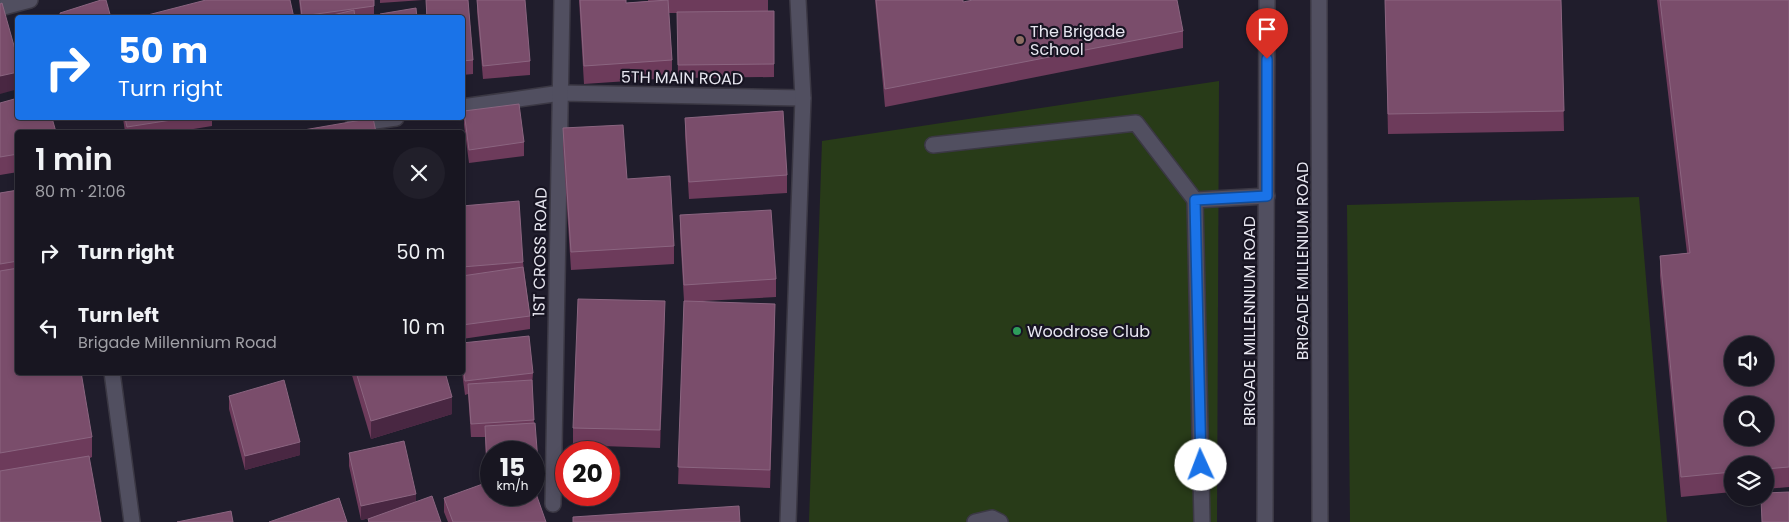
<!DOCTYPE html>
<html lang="en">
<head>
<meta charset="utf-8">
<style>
  body { margin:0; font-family:Poppins,sans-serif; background:#211f2a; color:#f1f3f6; height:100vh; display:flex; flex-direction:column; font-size:19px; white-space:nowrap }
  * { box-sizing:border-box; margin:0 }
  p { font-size:16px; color:#9f9fa5 }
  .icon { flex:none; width:28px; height:28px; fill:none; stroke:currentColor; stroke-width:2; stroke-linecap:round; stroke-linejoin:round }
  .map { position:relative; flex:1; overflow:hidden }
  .panel { position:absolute; left:15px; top:130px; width:450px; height:245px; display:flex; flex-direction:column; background:#181621; border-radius:5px; box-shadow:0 2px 8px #0003,0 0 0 1px #36353f }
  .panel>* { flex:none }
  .banner { position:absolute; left:15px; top:15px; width:450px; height:105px; border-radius:5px; box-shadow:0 2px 8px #0003,0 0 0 1px #36353f; background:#1a73e8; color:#fff; overflow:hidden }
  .buttons { position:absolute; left:1724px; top:336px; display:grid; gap:10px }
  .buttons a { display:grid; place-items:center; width:50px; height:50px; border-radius:50%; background:#181621; box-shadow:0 2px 8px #0003,0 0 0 1px #36353f; font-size:25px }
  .speed { position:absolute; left:480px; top:441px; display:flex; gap:10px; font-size:25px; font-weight:700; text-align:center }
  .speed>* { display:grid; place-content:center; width:65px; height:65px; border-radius:50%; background:#181621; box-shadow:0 2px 8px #0003,0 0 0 1px #36353f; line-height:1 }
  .speed small { font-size:12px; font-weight:400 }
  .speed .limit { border:8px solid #d22; background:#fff; color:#111 }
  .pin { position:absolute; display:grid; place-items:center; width:42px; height:42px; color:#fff; margin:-51px -21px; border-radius:50% 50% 50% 0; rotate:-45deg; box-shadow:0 0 5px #0007 }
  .pin .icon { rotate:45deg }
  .me { position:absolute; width:55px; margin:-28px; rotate:358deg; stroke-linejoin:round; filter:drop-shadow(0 0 4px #0008) }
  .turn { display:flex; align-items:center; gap:18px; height:105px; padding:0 20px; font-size:22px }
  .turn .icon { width:65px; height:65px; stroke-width:2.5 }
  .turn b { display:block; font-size:35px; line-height:42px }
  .round { display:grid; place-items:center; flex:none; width:52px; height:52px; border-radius:26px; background:#211f2a }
  .head { display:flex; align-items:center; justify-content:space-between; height:85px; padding:0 20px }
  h1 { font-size:30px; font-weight:600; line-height:38px }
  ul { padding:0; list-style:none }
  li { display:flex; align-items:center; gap:15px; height:75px; padding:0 20px }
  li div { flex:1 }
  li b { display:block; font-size:19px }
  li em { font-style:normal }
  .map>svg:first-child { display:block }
  .park { fill:#283b18 }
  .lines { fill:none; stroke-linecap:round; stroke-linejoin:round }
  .minor-casing { stroke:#3b3844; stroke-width:18 }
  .minor { stroke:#514f60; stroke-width:15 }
  .wall { fill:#6d3b5b }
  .shaded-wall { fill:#492742 }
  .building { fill:#7a4d6b; stroke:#8b6580; fill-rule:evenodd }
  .route-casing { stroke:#114b97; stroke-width:12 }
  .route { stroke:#1a73e8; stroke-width:9 }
  .education-dot { fill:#8d6e63; stroke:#171422; stroke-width:2 }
  .leisure-dot { fill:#2e9e5b; stroke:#171422; stroke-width:2 }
  .labels { text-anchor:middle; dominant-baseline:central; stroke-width:4.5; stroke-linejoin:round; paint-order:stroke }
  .poi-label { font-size:16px; fill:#e7e6f0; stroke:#171422; text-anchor:start }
  .street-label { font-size:16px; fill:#e7e6f0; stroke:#171422 }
</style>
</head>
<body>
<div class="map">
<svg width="1789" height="522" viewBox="0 0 1789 522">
  <rect width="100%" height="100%" fill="#201d2c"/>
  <!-- park -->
  <g class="park">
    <polygon points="1219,81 1217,522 809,522 822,141"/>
    <polygon points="1639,197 1667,522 1350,522 1347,205"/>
  </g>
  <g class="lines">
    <!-- minor casing -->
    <g class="minor-casing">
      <g id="minor">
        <polyline points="1319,0 1320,522"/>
        <polyline points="0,8 30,0"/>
        <polyline points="462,107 561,93 803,98"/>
        <polyline points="354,124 396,118"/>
        <polyline points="933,145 1136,123 1195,200 1267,196"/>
        <polyline points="1195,200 1202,522"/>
        <polyline points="112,372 132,522"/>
        <polyline points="553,504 562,0"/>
        <polyline points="788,522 803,98 798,0"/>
        <polyline points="975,522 992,518 1000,522"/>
        <polyline points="1265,522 1267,0"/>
      </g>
    </g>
    <!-- minor -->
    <use href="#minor" class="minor"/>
  </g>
  <!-- wall -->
  <g class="wall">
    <polygon points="299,0 374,0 374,18 301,18"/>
    <polygon points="380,0 423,0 380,3"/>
    <polygon points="426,0 468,0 473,60 473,74 462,75 462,18 426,18"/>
    <polygon points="477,0 530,61 530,75 483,79 477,11"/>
    <polygon points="579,0 626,0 626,3 648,1 648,0 768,0 768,11 774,11 774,77 678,78 677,13 669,13 672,60 672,78 584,84"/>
    <polygon points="875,0 963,0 963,2 1183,31 1183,48 885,107"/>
    <polygon points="1385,0 1561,0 1564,131 1388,134"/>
    <polygon points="1657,0 1789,0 1789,487 1765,489 1765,465 1732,465 1732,492 1681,497 1660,276 1660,256 1687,253"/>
    <polygon points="0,103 18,132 18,172 0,175"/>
    <polygon points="464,111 524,142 524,156 469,163 464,125"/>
    <polygon points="123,118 212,118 212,126 175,132 125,132"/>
    <polygon points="685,118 787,175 787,193 689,199 685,135"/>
    <polygon points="563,128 627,179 674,246 674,264 571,270 563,146"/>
    <polygon points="18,190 18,372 92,437 92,457 90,458 0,522 0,193"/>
    <polygon points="462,206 523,262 530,316 530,329 462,339"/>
    <polygon points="680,215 776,279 776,297 703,301 775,322 770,488 678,484 684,301 680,233"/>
    <polygon points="665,319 660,448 573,445 573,428"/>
    <polygon points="462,343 533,373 532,387 534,423 538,462 538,476 534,476 534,452 491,452 491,479 487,479 485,437 471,437 468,394 465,395 462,372"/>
    <polygon points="351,372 445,372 452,414 371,439"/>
    <polygon points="229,396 300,455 245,470 229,409"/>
    <polygon points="349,453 416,502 441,522 368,522 368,519 375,517 361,520 349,466"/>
    <polygon points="444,498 546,522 448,522 444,512"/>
  </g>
  <!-- shaded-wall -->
  <g class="shaded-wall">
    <polygon points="18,72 18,89 0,94 0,76"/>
    <polygon points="665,301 665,319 660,448 660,430"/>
    <polygon points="775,304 775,322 770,488 770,470"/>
    <polygon points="452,397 452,414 371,439 371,421"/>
    <polygon points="300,442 300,455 245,470 245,456"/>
    <polygon points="416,494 416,508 361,520 361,506"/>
  </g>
  <!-- building -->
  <g class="building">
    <polygon points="101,0 106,0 111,18 61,18 60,13"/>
    <polygon points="206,0 290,0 294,18 140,17"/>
    <polygon points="300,0 374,0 374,6 302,16"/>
    <polygon points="426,0 468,0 473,60 462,61 462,18 427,18"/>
    <polygon points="477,0 525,0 530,61 483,66"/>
    <polygon points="580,0 626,0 626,3 668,0 672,60 584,66"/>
    <polygon points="876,0 963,0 963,2 973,0 1177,0 1183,31 885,89"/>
    <polygon points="1385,0 1561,0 1564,111 1388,114"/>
    <path d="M1660,0H1789V467L1765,469V465H1732V472L1681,477L1660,256L1690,253ZM1732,345H1765V378H1732ZM1732,405H1765V438H1732Z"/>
    <polygon points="2,3 18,60 18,72 0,76 0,4"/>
    <polygon points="416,8 417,18 381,18 380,14"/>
    <polygon points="354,10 355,18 320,18"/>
    <polygon points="774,11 774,64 678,65 677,12"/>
    <polygon points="18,98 18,118 52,118 56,132 18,132 18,154 0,157 0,103"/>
    <polygon points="519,104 524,142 469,150 464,111"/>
    <polygon points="783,111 787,175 689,182 685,118"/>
    <polygon points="125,118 184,118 127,127"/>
    <polygon points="373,118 376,132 298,132 298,131"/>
    <polygon points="623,125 627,179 670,176 674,246 571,252 563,128"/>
    <polygon points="18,190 18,261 0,264 0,193"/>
    <polygon points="519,201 523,262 462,267 462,206"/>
    <polygon points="771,210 776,279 684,285 680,215"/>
    <polygon points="523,267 530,316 462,325 462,276"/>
    <polygon points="18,268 18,372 81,372 92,437 0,453 0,271"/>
    <polygon points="578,299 665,301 660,430 573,428"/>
    <polygon points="684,301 775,304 770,470 678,467"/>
    <polygon points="529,336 533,373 465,381 462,359 462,343"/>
    <polygon points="356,372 445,372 452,397 371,421"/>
    <polygon points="284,380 300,442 245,456 229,396"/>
    <polygon points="532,380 534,420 471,424 468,384"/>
    <polygon points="535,423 538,462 534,462 534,452 491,452 491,465 487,465 485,426"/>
    <polygon points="404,441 416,494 361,506 349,453"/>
    <polygon points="89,456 101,522 0,522 0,471"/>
    <polygon points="491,481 491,495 534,495 534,488 546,522 453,522 444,498"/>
    <polygon points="1789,492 1789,522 1762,522 1761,498 1765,498 1765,493"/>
    <polygon points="432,496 441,522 369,522 368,519"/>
    <polygon points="339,498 347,522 269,522"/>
    <polygon points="739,506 740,522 573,522 573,517"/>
    <polygon points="231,511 233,522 177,522"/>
  </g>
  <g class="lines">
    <!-- route casing -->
    <g class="route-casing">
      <polyline id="route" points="1201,465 1195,200 1267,196 1267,59"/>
    </g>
    <!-- route -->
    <use href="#route" class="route"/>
  </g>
  <!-- markers -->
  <circle class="education-dot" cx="1020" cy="40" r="5"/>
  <circle class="leisure-dot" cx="1017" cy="331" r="5"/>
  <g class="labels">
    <!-- poi labels -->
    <g class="poi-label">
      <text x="1030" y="31">The Brigade<tspan x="1030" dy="18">School</tspan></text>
      <text x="1027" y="331">Woodrose Club</text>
    </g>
    <!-- street labels -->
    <g class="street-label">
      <text transform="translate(682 78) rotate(1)">5TH MAIN ROAD</text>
      <text transform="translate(540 252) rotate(-89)">1ST CROSS ROAD</text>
      <text transform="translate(1302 261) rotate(-90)">BRIGADE MILLENIUM ROAD</text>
      <text transform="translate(1249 321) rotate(-90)">BRIGADE MILLENNIUM ROAD</text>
    </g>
  </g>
</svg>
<div class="buttons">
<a><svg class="icon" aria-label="sound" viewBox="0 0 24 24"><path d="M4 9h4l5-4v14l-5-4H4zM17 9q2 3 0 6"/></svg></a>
<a><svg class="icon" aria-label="search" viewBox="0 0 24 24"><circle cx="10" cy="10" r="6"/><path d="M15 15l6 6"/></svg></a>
<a><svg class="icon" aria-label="layers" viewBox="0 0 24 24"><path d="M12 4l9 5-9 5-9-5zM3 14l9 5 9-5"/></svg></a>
</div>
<div class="speed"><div>15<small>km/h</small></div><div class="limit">20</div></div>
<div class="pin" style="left:1267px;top:59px;background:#d93025"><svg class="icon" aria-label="arrive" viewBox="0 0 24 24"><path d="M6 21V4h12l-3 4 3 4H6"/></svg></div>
<svg class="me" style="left:1201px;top:465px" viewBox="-20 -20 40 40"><circle r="19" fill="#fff"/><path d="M0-13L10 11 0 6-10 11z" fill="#1a73e8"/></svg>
<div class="banner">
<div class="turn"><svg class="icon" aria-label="right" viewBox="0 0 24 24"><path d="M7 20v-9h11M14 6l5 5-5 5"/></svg><div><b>50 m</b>Turn right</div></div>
</div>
<section class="panel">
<div class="head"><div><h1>1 min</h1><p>80 m · 21:06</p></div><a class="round"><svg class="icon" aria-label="close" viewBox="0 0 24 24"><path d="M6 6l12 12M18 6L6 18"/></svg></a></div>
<ul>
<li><svg class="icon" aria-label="right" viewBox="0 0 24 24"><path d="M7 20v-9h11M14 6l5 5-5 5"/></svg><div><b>Turn right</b></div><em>50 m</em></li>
<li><svg class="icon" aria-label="left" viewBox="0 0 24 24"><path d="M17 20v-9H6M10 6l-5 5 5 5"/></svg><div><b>Turn left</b><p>Brigade Millennium Road</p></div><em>10 m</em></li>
</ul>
</section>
</div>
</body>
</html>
